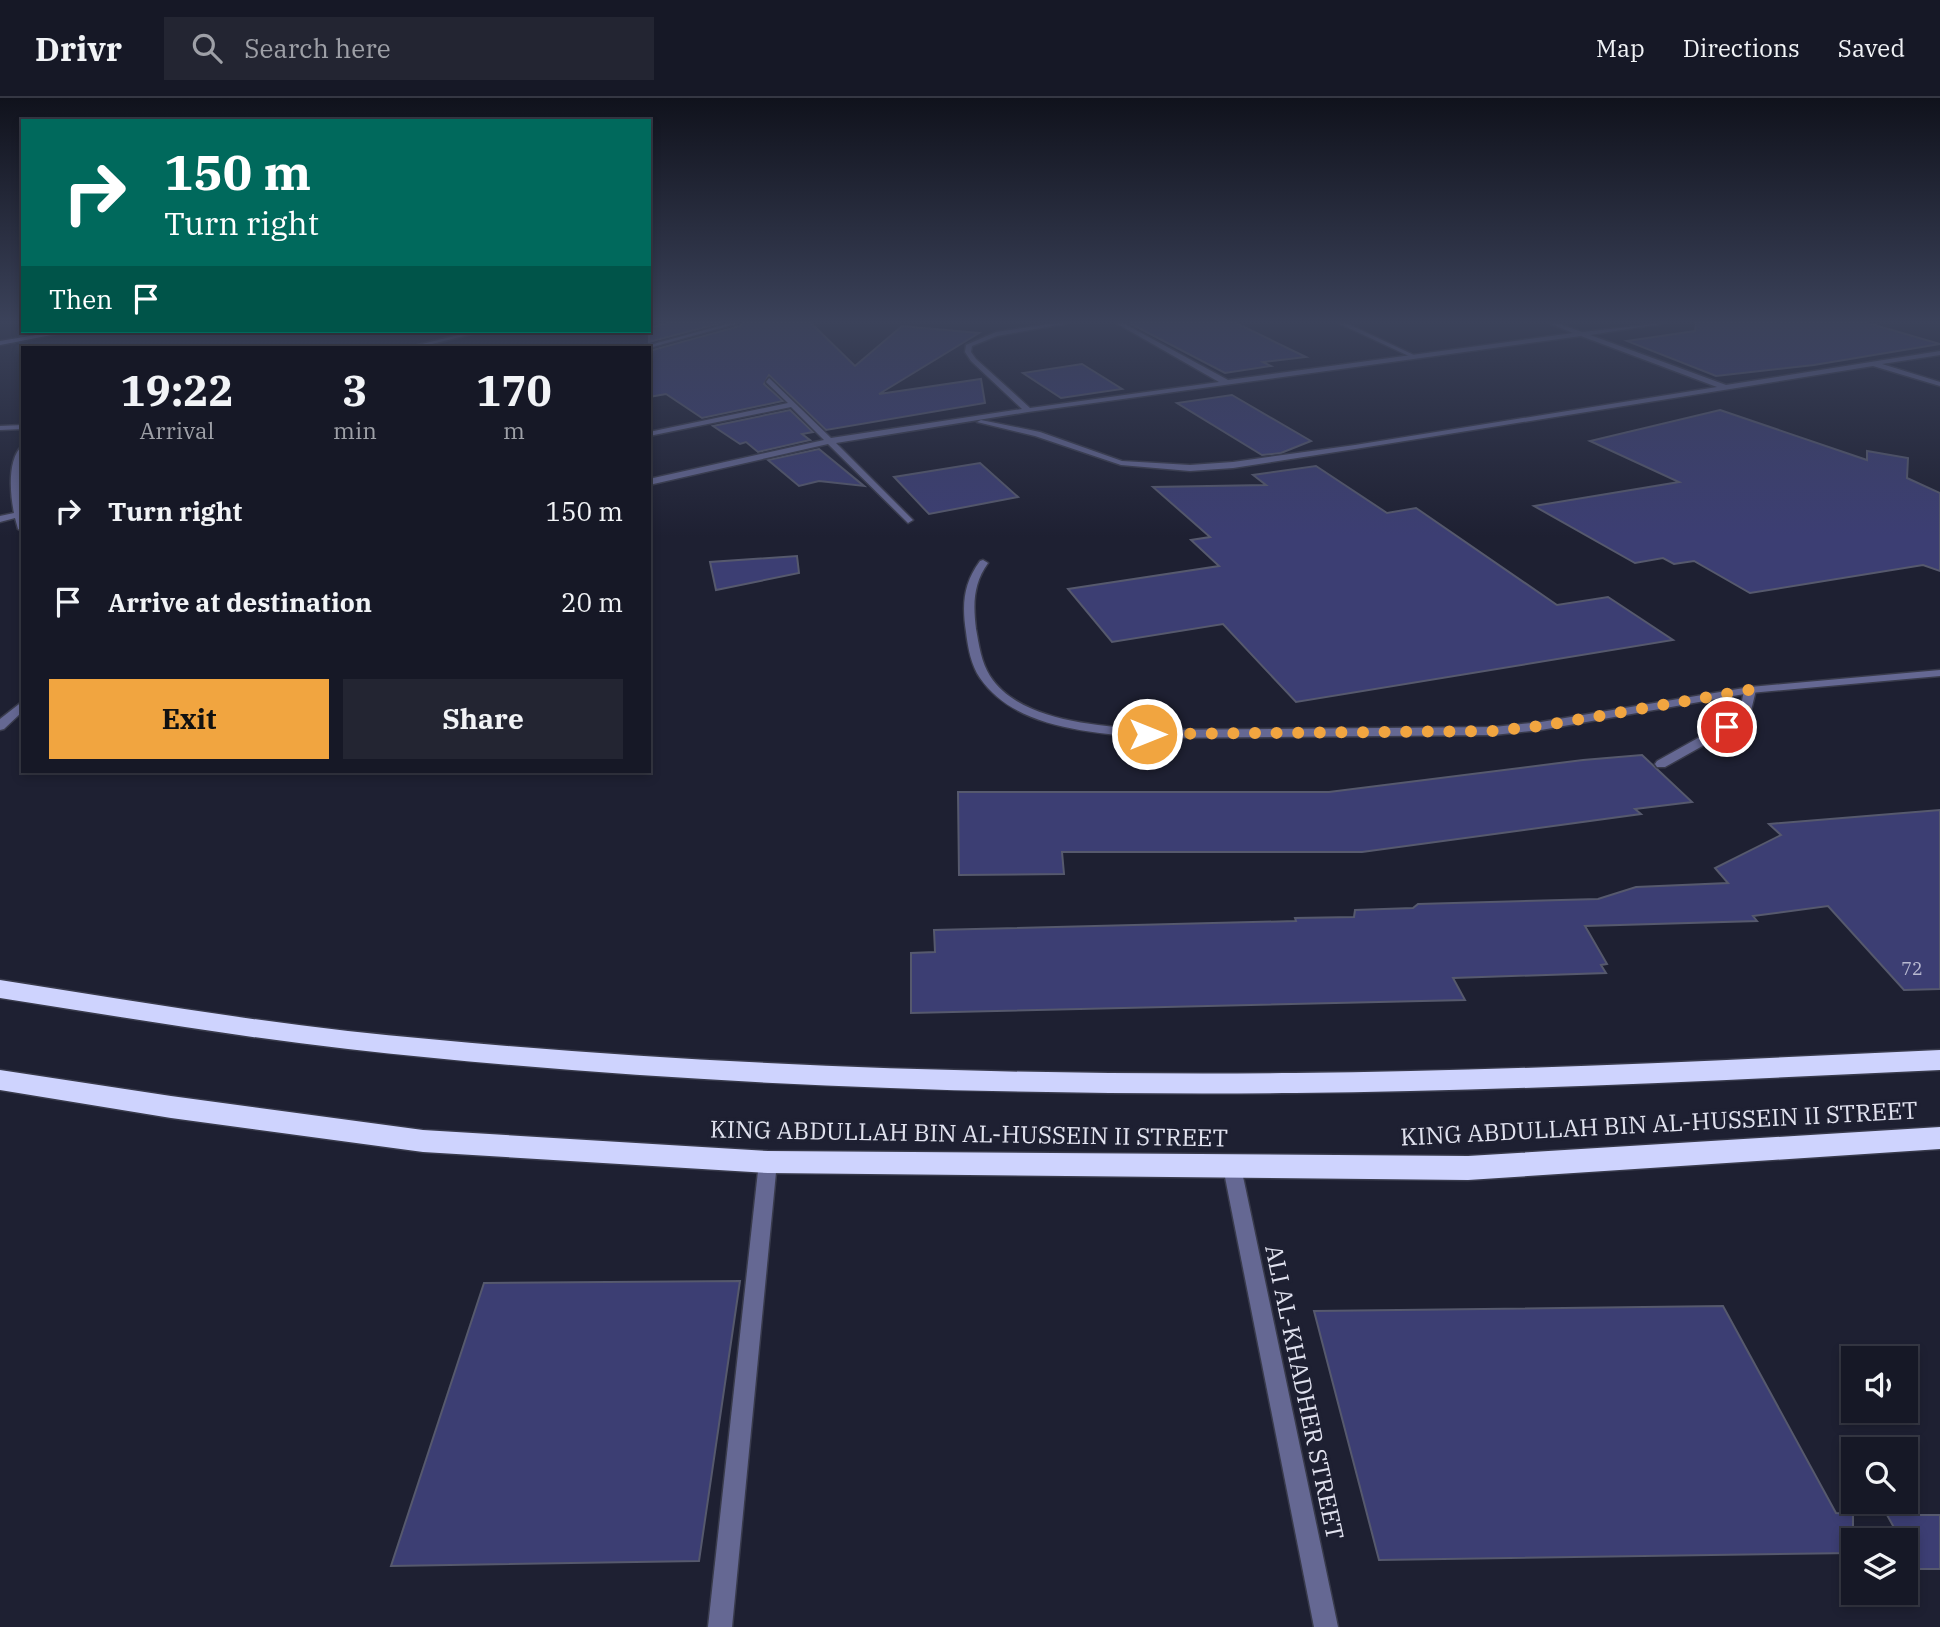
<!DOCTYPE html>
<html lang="en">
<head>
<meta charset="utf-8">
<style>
  body { margin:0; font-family:"IBM Plex Serif",serif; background:#232532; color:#f1f3f6; height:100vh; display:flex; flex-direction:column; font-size:26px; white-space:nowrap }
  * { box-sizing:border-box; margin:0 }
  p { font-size:23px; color:#9ea0a7 }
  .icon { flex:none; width:38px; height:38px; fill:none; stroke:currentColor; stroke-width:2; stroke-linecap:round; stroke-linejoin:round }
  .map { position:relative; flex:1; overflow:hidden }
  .side { position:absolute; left:21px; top:248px; width:630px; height:427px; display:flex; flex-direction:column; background:#161826; border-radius:0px; box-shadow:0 4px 10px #0003,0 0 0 2px #353743 }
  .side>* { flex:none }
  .top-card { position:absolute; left:21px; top:21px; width:630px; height:214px; border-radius:0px; box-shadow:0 4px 10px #0003,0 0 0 2px #353743; background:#00695c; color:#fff; overflow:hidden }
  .tools { position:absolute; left:1841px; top:1248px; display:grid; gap:14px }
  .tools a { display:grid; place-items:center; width:77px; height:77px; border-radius:0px; background:#161826; box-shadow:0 4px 10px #0003,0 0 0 2px #353743; font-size:35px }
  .pin { position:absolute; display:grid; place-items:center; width:60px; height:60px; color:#fff; margin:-30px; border:4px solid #fff; border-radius:50%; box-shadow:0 2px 7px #0007 }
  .me { position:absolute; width:77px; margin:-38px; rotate:90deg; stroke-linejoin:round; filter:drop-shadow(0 0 5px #0008) }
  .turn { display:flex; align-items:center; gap:24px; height:147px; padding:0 28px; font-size:32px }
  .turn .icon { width:91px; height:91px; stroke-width:2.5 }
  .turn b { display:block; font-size:49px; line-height:60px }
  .then { display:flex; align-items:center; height:66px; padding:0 28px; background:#0003; gap:14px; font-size:26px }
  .eta { display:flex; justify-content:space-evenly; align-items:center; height:119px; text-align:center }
  .eta b { font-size:42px; font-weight:700; line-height:49px }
  .action { display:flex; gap:14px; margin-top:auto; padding:14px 28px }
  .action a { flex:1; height:80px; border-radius:0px; background:#f1a540; color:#111; font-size:28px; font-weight:700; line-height:80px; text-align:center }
  .action a+a { background:#232532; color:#f1f3f6 }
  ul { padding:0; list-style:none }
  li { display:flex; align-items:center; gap:21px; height:91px; padding:0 28px }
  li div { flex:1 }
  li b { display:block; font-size:26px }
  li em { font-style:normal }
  header { display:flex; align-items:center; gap:42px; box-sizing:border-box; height:98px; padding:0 35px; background:#161826; border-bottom:2px solid #353743 }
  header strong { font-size:33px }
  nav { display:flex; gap:38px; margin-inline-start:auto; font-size:24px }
  .search { width:490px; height:63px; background:#232532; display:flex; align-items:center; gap:18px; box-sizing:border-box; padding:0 24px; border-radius:0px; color:#9ea0a7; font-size:26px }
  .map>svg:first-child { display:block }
  .building { fill:#3c3e73; stroke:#56596d; stroke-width:2 }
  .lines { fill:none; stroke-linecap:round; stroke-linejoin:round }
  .lane-casing { stroke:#393b4c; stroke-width:3 }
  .street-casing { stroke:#393b4c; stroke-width:3 }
  .secondary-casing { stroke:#393b4c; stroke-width:3 }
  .highway-casing { stroke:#393b4c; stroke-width:3 }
  .lane { fill:#656893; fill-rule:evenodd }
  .street { fill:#656893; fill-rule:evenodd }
  .secondary { fill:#8b90d5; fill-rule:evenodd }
  .highway { fill:#ced3fe; fill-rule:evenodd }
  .route { stroke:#f1a540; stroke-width:12; stroke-dasharray:0 21.6 }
  .labels { text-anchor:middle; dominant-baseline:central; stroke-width:7; stroke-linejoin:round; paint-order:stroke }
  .number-label { font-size:18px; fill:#b8b9d0 }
  .near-street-label { font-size:24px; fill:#e1e2ef; stroke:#1e2032 }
</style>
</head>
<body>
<header>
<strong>Drivr</strong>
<div class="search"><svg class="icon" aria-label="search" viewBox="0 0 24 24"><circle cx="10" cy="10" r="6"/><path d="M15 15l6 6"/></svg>Search here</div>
<nav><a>Map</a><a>Directions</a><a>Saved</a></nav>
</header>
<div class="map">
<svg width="1940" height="1529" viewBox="0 0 1940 1529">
  <rect width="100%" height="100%" fill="#1e2032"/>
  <!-- building -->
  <g class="building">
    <polygon points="667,225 721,225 649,244 649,230"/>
    <polygon points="742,225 811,225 855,268 902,228 979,235 879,296 981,281 985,305 826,332 769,277 764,286 783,303 702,320 666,296 649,299 649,253 740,228"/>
    <polygon points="1129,225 1236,225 1306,259 1263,264 1271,268 1225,275"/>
    <polygon points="1696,225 1868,225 1940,246 1814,267 1716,278 1627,243 1695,233"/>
    <polygon points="1082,266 1122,291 1061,300 1023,275"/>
    <polygon points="1232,297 1311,343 1281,355 1262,357 1177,305"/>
    <polygon points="790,312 813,334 802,336 810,342 758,354 746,344 740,346 713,328"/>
    <polygon points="1720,312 1867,362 1867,353 1908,360 1907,380 1940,395 1940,473 1923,467 1750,495 1694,463 1674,466 1663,460 1635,465 1534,408 1679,384 1590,343"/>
    <polygon points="819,351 864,388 819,383 799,388 768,362"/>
    <polygon points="980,365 1018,399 929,416 894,379"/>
    <polygon points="1316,368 1387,415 1416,410 1557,507 1608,499 1673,542 1296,604 1223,526 1112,544 1068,491 1219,468 1191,442 1210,439 1153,389 1266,387 1253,377"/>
    <polygon points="797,458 799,475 716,492 710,464"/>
    <polygon points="1642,657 1692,704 1635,711 1641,716 1362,754 1062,754 1064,776 959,777 958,694 1329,694 1583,662"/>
    <polygon points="1940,712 1940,891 1904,892 1828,808 1753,818 1757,823 1585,828 1607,866 1601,867 1606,875 1453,880 1465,902 911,915 911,855 935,854 934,832 1296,823 1295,820 1354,819 1355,812 1413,810 1418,806 1598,801 1636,789 1728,785 1715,770 1781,737 1769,726"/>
    <polygon points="740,1183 699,1463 391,1468 484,1185"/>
    <polygon points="1723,1208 1836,1415 1853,1416 1853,1455 1379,1462 1314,1213"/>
    <polygon points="1887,1417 1940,1417 1940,1471 1916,1471 1906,1451 1906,1442 1901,1442"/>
  </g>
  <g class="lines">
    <!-- lane casing -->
    <g class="lane-casing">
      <g id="lane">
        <polygon points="1338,225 1346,225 1416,258 1411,259"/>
        <polygon points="1750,589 1756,592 1750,617 1731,632 1665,669 1657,669 1655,666 1657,663 1723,626 1740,613 1744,592"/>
      </g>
    </g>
    <!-- street casing -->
    <g class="street-casing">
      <g id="street">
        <polygon points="730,225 739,225 649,250 639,250"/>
        <polygon points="1055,225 1069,225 997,238 972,248 971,254 976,261 1030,310 1219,284 1116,225 1123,225 1228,282 1573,235 1549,225 1557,225 1582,234 1665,225 1590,237 1726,287 1940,253 1940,257 1882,266 1940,284 1940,288 1873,268 1355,351 1233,370 1190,373 1121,367 1035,338 977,324 981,322 1040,334 1122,363 1190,367 1233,364 1355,347 1717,289 1581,238 1028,314 836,345 913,422 908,425 828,346 649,387 649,381 824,342 791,309 649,338 649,334 788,305 766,284 769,280 831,340 1022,311 971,263 965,254 966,247 996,234"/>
        <polygon points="474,233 484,233 416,250 406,250"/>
        <polygon points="23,327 23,331 0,332 0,328"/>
        <path d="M23,347L20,390L23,434L18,431L15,420L0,424V418L14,415C10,396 7,360 23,347Z"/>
        <path d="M983,462L988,465C973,486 973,506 976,531C979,547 981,564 990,578C1020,624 1097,627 1147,632L1494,629L1541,624L1750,589L1940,572V578L1750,595L1541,632L1494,637L1147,640C1091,634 1015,631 980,580C971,567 968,550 966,534C962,507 963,486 980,463Z"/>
        <polygon points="23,603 23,613 4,631 0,632 0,621"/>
        <polygon points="768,1056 774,1059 777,1064 732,1529 708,1529 759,1064 762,1059"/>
        <polygon points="1232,1061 1238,1064 1241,1069 1338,1529 1314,1529 1223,1069 1226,1064"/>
      </g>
    </g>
    <!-- secondary casing -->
    <g class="secondary-casing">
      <polygon id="secondary" points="59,233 72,233 0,247 0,243"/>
    </g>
    <!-- highway casing -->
    <g class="highway-casing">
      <g id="highway">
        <path d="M0,882C116,900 232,920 348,933C662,966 980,978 1295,975C1510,973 1725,962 1940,952V972C1725,982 1510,993 1295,995C980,998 662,986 348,951C232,938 116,918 0,900Z"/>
        <polygon points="0,972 171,998 423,1032 768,1053 1468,1058 1940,1029 1940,1051 1468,1082 768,1075 423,1054 171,1020 0,992"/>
      </g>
    </g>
    <!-- lane -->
    <use href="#lane" class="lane"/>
    <!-- street -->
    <use href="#street" class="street"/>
    <!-- secondary -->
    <use href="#secondary" class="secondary"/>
    <!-- highway -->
    <use href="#highway" class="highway"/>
  </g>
  <!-- sky -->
  <linearGradient id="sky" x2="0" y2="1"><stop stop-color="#10121c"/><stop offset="0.51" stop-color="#3b425a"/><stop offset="1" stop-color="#3b425a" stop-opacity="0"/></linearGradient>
  <rect width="1940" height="439" fill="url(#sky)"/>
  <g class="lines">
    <!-- route -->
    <polyline class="route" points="1147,636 1494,633 1541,628 1749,592 1745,614 1727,629"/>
  </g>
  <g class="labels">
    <!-- number labels -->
    <g class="number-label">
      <text x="1912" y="870">72</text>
    </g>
    <!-- near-street labels -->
    <g class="near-street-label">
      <text transform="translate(1659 1025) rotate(-3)">KING ABDULLAH BIN AL-HUSSEIN II STREET</text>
      <text transform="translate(969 1035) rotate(1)">KING ABDULLAH BIN AL-HUSSEIN II STREET</text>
      <text transform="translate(1305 1294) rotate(78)">ALI AL-KHADHER STREET</text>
    </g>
  </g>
</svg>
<div class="tools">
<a><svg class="icon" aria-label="sound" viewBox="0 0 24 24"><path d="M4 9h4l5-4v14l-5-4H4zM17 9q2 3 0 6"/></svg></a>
<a><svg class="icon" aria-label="search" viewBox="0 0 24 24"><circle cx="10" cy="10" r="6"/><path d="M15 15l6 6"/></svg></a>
<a><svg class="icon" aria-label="layers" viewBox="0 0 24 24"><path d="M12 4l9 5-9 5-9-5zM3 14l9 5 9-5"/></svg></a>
</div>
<div class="pin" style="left:1727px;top:629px;background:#d93025"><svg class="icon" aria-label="arrive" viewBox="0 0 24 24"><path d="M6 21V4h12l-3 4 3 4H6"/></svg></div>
<svg class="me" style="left:1147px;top:636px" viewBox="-20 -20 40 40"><circle r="17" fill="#f1a540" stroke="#fff" stroke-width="3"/><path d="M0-11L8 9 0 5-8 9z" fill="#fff"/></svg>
<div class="top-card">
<div class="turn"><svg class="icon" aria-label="right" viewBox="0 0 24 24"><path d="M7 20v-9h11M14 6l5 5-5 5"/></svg><div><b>150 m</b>Turn right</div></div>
<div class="then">Then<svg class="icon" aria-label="arrive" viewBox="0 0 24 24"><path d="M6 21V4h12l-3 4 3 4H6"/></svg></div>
</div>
<section class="side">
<div class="eta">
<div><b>19:22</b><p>Arrival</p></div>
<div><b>3</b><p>min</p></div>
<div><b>170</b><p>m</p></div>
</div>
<ul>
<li><svg class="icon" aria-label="right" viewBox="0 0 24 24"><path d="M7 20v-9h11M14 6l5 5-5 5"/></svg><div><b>Turn right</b></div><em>150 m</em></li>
<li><svg class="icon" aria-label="arrive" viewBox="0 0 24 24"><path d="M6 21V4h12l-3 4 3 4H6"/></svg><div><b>Arrive at destination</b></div><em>20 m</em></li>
</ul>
<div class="action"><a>Exit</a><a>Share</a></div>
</section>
</div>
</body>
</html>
